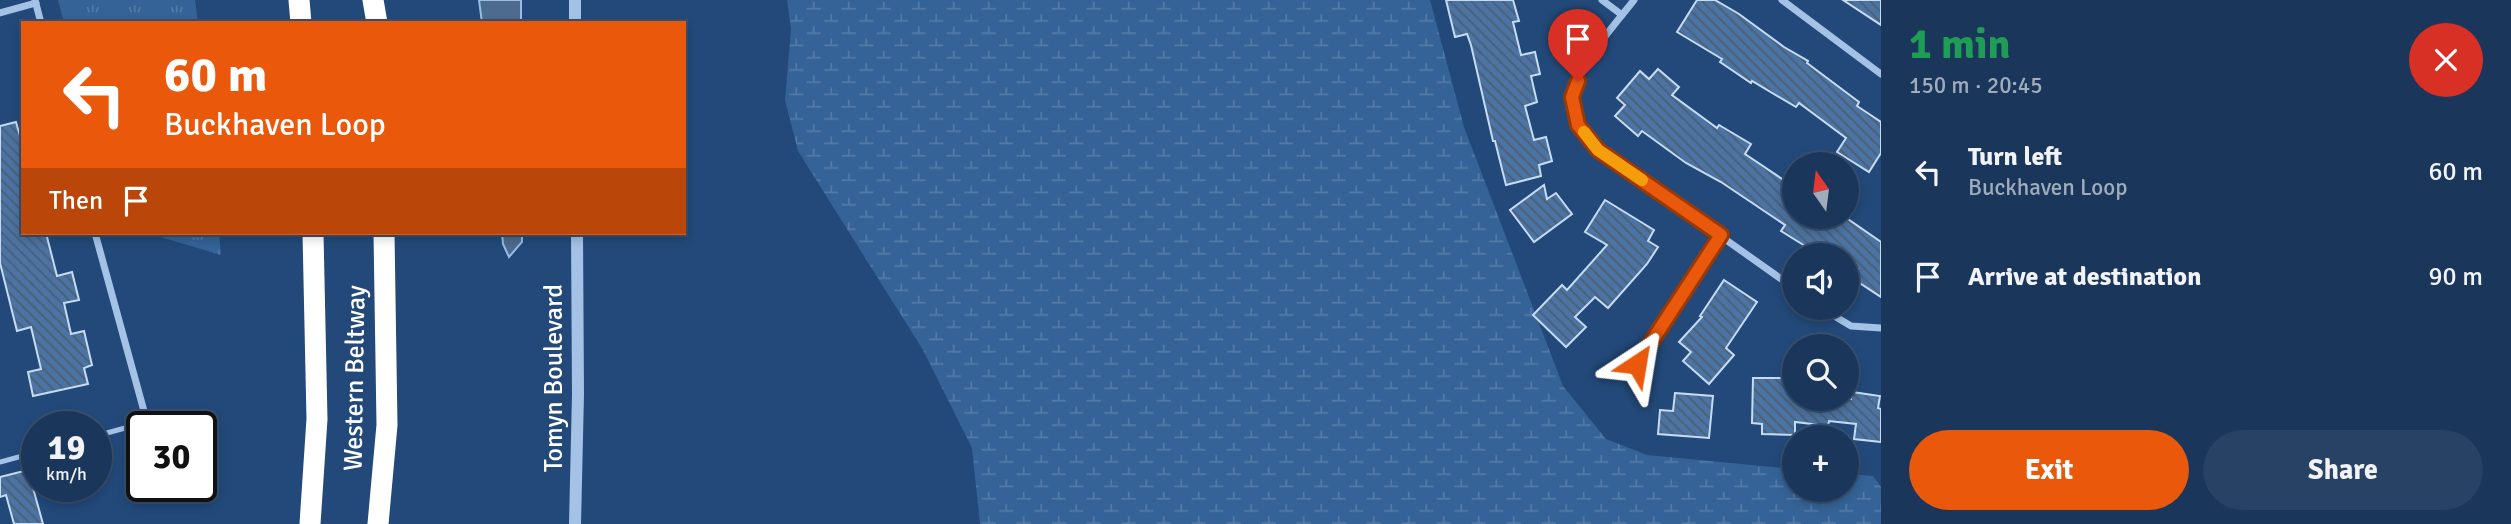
<!DOCTYPE html>
<html lang="en">
<head>
<meta charset="utf-8">
<style>
  body { margin:0; font-family:Signika,sans-serif; background:#274264; color:#f1f3f6; height:100vh; display:flex; flex-direction:column; font-size:26px; white-space:nowrap }
  * { box-sizing:border-box; margin:0 }
  p { font-size:23px; color:#9facbb }
  .icon { flex:none; width:38px; height:38px; fill:none; stroke:currentColor; stroke-width:2; stroke-linecap:round; stroke-linejoin:round }
  .map { position:relative; flex:1; overflow:hidden }
  .drawer { display:flex; flex-direction:column; background:#1a375b; width:630px }
  .drawer>* { flex:none }
  .guide { position:absolute; left:21px; top:21px; width:665px; height:214px; border-radius:0px; box-shadow:0 4px 10px #0003,0 0 0 2px #385171; background:#ea580c; color:#fff; overflow:hidden }
  .needle { width:46px; rotate:346deg }
  .controls { position:absolute; left:1782px; top:152px; display:grid; gap:14px }
  .controls a { display:grid; place-items:center; width:77px; height:77px; border-radius:50%; background:#1a375b; box-shadow:0 4px 10px #0003,0 0 0 2px #385171; font-size:35px }
  .speed { position:absolute; left:21px; top:411px; display:flex; gap:14px; font-size:35px; font-weight:700; text-align:center }
  .speed>* { display:grid; place-content:center; width:91px; height:91px; border-radius:50%; background:#1a375b; box-shadow:0 4px 10px #0003,0 0 0 2px #385171; line-height:1 }
  .speed small { font-size:18px; font-weight:400 }
  .speed .limit { border:4px solid #111; border-radius:10px; background:#fff; color:#111 }
  .pin { position:absolute; display:grid; place-items:center; width:60px; height:60px; color:#fff; margin:-72px -30px; border-radius:50% 50% 50% 0; rotate:-45deg; box-shadow:0 0 7px #0007 }
  .pin .icon { rotate:45deg }
  .me { position:absolute; width:77px; margin:-38px; rotate:33deg; stroke-linejoin:round; filter:drop-shadow(0 0 5px #0008) }
  .turn { display:flex; align-items:center; gap:24px; height:147px; padding:0 28px; font-size:32px }
  .turn .icon { width:91px; height:91px; stroke-width:2.5 }
  .turn b { display:block; font-size:49px; line-height:60px }
  .then { display:flex; align-items:center; height:66px; padding:0 28px; background:#0003; gap:14px; font-size:26px }
  .round { display:grid; place-items:center; flex:none; width:74px; height:74px; border-radius:37px; background:#274264 }
  .overview { display:flex; align-items:center; justify-content:space-between; height:119px; padding:0 28px }
  h1 { font-size:42px; font-weight:700; line-height:52px; color:#1e9e55 }
  .primary-button { display:flex; gap:14px; margin-top:auto; padding:14px 28px }
  .primary-button a { flex:1; height:80px; border-radius:42px; background:#ea580c; color:#fff; font-size:28px; font-weight:700; line-height:80px; text-align:center }
  .primary-button a+a { background:#274264; color:#f1f3f6 }
  ul { padding:0; list-style:none }
  li { display:flex; align-items:center; gap:21px; height:105px; padding:0 28px }
  li div { flex:1 }
  li b { display:block; font-size:26px }
  li em { font-style:normal }
  main { display:flex; flex:1; min-height:0 }
  .map>svg:first-child { display:block }
  .wetland { fill:url(#wetland-marsh) }
  .park { fill:url(#park-tufts) }
  .water { fill:#4d6b8e; stroke:#97bde6; stroke-width:2 }
  .building { fill:url(#building-back-hatch); stroke:#c6dcf4; stroke-width:2 }
  .lines { fill:none; stroke-linecap:round; stroke-linejoin:round }
  .service { stroke:#a3c2e5; stroke-width:5 }
  .minor { stroke:#a3c2e5; stroke-width:7 }
  .tertiary { stroke:#a3c2e5; stroke-width:12 }
  .motorway { stroke:#fff; stroke-width:21 }
  .route-casing { stroke:#983908; stroke-width:18 }
  .route { stroke:#ea580c; stroke-width:12 }
  .slow { stroke:#f59e0b; stroke-width:12 }
  .labels { text-anchor:middle; dominant-baseline:central; stroke-width:6; stroke-linejoin:round; paint-order:stroke }
  .street-label { font-size:26px; fill:#fff; stroke:#224979 }
</style>
</head>
<body>
<main>
<div class="map">
<svg width="1881" height="524" viewBox="0 0 1881 524">
  <defs>
    <pattern id="wetland-marsh" width="20" height="14" patternUnits="userSpaceOnUse" patternTransform="scale(1.75)"><rect width="20" height="14" fill="#356397"/><path d="M1 5h8M5 5V1M11 12h8M15 12V8" fill="none" stroke="#537aa7"/></pattern>
    <pattern id="park-tufts" width="24" height="20" patternUnits="userSpaceOnUse" patternTransform="scale(1.75)"><rect width="24" height="20" fill="#356397"/><path d="M3 7l-1-3M5 7V3M7 7l1-3M15 17l-1-3M17 17v-4M19 17l1-3" fill="none" stroke="#537aa7"/></pattern>
    <pattern id="building-back-hatch" width="6" height="6" patternUnits="userSpaceOnUse" patternTransform="scale(1.75)"><rect width="6" height="6" fill="#4b73a3"/><path d="M-1 5l2 2M0 0l6 6M5-1l2 2" fill="none" stroke="#4c5e73"/></pattern>
  </defs>
  <rect width="100%" height="100%" fill="#224979"/>
  <!-- wetland -->
  <polygon class="wetland" points="787,0 1430,0 1464,127 1563,386 1606,439 1647,455 1794,469 1794,490 1846,490 1846,474 1873,476 1881,487 1881,524 980,524 972,448 923,350 798,151 785,100 791,29"/>
  <!-- park -->
  <g class="park">
    <polygon points="58,0 195,0 198,23 64,23"/>
    <polygon points="147,233 219,233 221,255"/>
  </g>
  <!-- water -->
  <g class="water">
    <polygon points="479,0 521,0 521,23 482,23"/>
    <polygon points="502,233 522,233 522,242 509,257 503,244"/>
  </g>
  <!-- building -->
  <g class="building">
    <polygon points="1446,0 1513,0 1519,21 1513,22 1521,55 1535,52 1540,74 1531,76 1537,102 1525,106 1534,140 1546,137 1552,161 1539,165 1541,176 1506,185 1495,141 1493,141 1471,45 1467,34 1455,37"/>
    <polygon points="1697,0 1715,0 1739,14 1784,47 1808,61 1807,63 1859,102 1857,106 1881,122 1881,153 1869,172 1837,152 1846,138 1799,103 1796,107 1752,81 1751,83 1720,62 1722,59 1677,32"/>
    <polygon points="1843,0 1881,0 1881,25"/>
    <polygon points="1658,69 1679,87 1672,95 1717,128 1719,125 1751,144 1745,154 1794,187 1794,217 1845,217 1881,242 1881,297 1852,278 1858,269 1846,260 1846,256 1809,256 1813,251 1781,231 1785,225 1721,182 1686,163 1642,131 1638,136 1615,116 1625,105 1617,98 1640,71 1649,79"/>
    <polygon points="16,122 23,147 23,233 46,233 57,276 72,272 79,300 64,303 71,334 84,331 92,365 84,368 88,384 33,396 28,372 41,369 31,327 17,331 0,263 0,126"/>
    <polygon points="1544,185 1547,199 1556,193 1572,214 1534,242 1510,210"/>
    <polygon points="1605,200 1654,230 1648,241 1658,247 1647,264 1608,308 1595,297 1575,317 1586,327 1566,347 1533,315 1562,285 1567,290 1607,245 1585,232"/>
    <polygon points="1724,280 1757,302 1726,348 1734,355 1709,384 1683,361 1691,352 1679,342 1702,317 1700,316"/>
    <polygon points="1753,378 1794,378 1794,399 1851,399 1852,392 1880,396 1878,408 1881,409 1881,442 1854,439 1856,424 1829,421 1828,426 1795,422 1795,435 1762,434 1762,424 1752,423"/>
    <polygon points="1675,393 1713,396 1709,438 1658,434 1660,410 1673,411"/>
    <polygon points="28,470 43,524 14,524 6,495 0,497 0,477"/>
  </g>
  <g class="lines">
    <!-- service -->
    <g class="service">
      <polyline points="96,436 147,422"/>
      <polyline points="0,462 37,452"/>
    </g>
    <!-- minor -->
    <g class="minor">
      <polyline points="35,0 41,23"/>
      <polyline points="1602,0 1622,15"/>
      <path d="M1634,0C1617,22 1574,70 1572,97C1570,118 1587,135 1599,150L1794,288"/>
      <polyline points="1782,0 1881,74"/>
      <polyline points="0,13 36,3"/>
      <polyline points="95,233 147,422"/>
      <polyline points="1821,308 1851,326 1881,328"/>
      <polyline points="1637,364 1721,235"/>
    </g>
    <!-- tertiary -->
    <g class="tertiary">
      <polyline points="575,0 575,23"/>
      <polyline points="575,524 578,394 577,233"/>
    </g>
    <!-- motorway -->
    <g class="motorway">
      <polyline points="299,0 301,23"/>
      <polyline points="373,0 377,23"/>
      <polyline points="310,524 317,419 313,233"/>
      <polyline points="378,524 387,425 384,233"/>
    </g>
  </g>
  <g class="lines">
    <!-- route casing -->
    <g class="route-casing">
      <polyline id="route" points="1578,81 1572,97 1578,125 1598,150 1721,235 1637,364"/>
    </g>
    <!-- route -->
    <use href="#route" class="route"/>
    <!-- slow -->
    <polyline class="slow" points="1584,132 1598,150 1642,180"/>
  </g>
  <g class="labels">
    <!-- street labels -->
    <g class="street-label">
      <text transform="translate(355 378) rotate(-89)">Western Beltway</text>
      <text transform="translate(554 378) rotate(-90)">Tomyn Boulevard</text>
    </g>
  </g>
</svg>
<div class="controls">
<a><svg class="needle" viewBox="-14 -14 28 28"><path d="M0-13l5 13h-10z" fill="#e53935"/><path d="M0 13l5-13h-10z" fill="#9facbb"/></svg></a>
<a><svg class="icon" aria-label="sound" viewBox="0 0 24 24"><path d="M4 9h4l5-4v14l-5-4H4zM17 9q2 3 0 6"/></svg></a>
<a><svg class="icon" aria-label="search" viewBox="0 0 24 24"><circle cx="10" cy="10" r="6"/><path d="M15 15l6 6"/></svg></a>
<a>+</a>
</div>
<div class="speed"><div>19<small>km/h</small></div><div class="limit">30</div></div>
<div class="pin" style="left:1578px;top:81px;background:#d93025"><svg class="icon" aria-label="arrive" viewBox="0 0 24 24"><path d="M6 21V4h12l-3 4 3 4H6"/></svg></div>
<svg class="me" style="left:1637px;top:364px" viewBox="-20 -20 40 40"><path d="M0-17L14 15 0 8-14 15z" fill="#ea580c" stroke="#fff" stroke-width="4"/></svg>
<div class="guide">
<div class="turn"><svg class="icon" aria-label="left" viewBox="0 0 24 24"><path d="M17 20v-9H6M10 6l-5 5 5 5"/></svg><div><b>60 m</b>Buckhaven Loop</div></div>
<div class="then">Then<svg class="icon" aria-label="arrive" viewBox="0 0 24 24"><path d="M6 21V4h12l-3 4 3 4H6"/></svg></div>
</div>
</div>
<section class="drawer">
<div class="overview"><div><h1>1 min</h1><p>150 m · 20:45</p></div><a class="round" style="background:#d93025;color:#fff"><svg class="icon" aria-label="close" viewBox="0 0 24 24"><path d="M6 6l12 12M18 6L6 18"/></svg></a></div>
<ul>
<li><svg class="icon" aria-label="left" viewBox="0 0 24 24"><path d="M17 20v-9H6M10 6l-5 5 5 5"/></svg><div><b>Turn left</b><p>Buckhaven Loop</p></div><em>60 m</em></li>
<li><svg class="icon" aria-label="arrive" viewBox="0 0 24 24"><path d="M6 21V4h12l-3 4 3 4H6"/></svg><div><b>Arrive at destination</b></div><em>90 m</em></li>
</ul>
<div class="primary-button"><a>Exit</a><a>Share</a></div>
</section>
</main>
</body>
</html>
